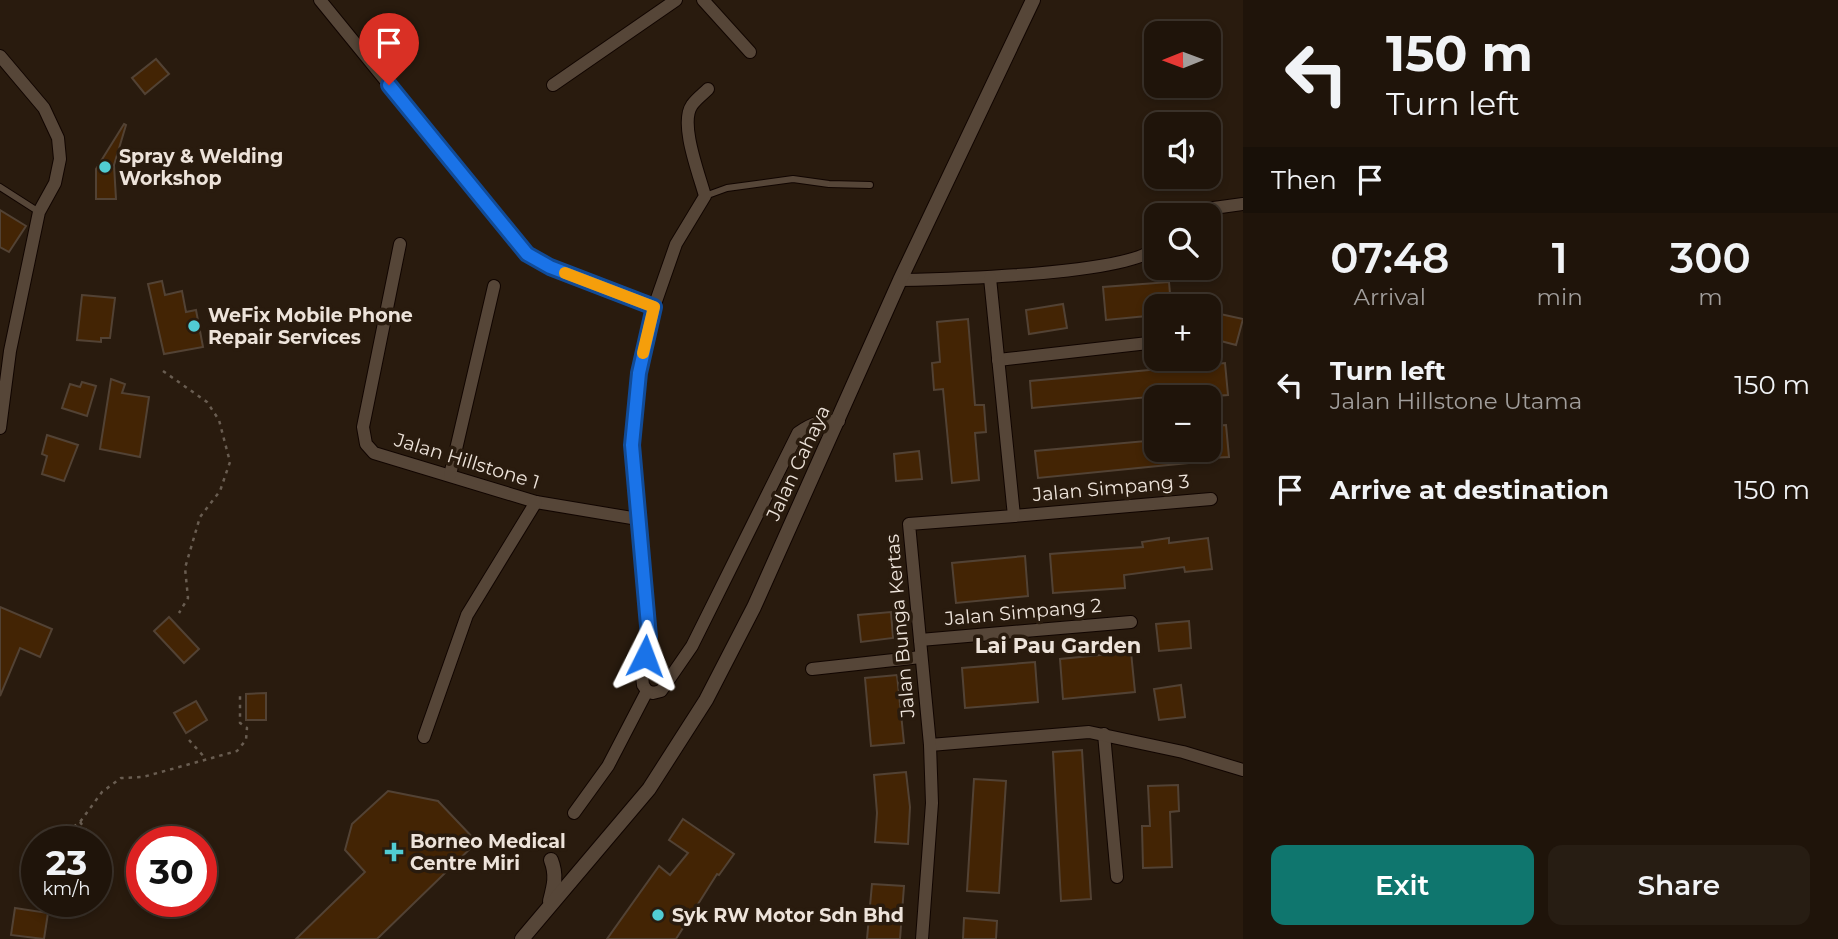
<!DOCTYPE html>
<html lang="en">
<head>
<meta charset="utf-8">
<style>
  body { margin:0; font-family:Montserrat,sans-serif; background:#271d13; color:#f1f3f6; height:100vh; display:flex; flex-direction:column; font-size:26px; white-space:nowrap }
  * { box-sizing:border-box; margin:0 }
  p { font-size:23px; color:#a19e9c }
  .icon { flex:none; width:38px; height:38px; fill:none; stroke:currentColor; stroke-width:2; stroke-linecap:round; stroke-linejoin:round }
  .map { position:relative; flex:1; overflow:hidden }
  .side { display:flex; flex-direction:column; background:#1f140a; width:595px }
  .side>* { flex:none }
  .hud { background:#1f140a; color:#f1f3f6; overflow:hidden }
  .needle { width:46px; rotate:269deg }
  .controls { position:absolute; left:1144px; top:21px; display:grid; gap:14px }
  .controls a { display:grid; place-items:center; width:77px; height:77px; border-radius:14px; background:#1f140a; box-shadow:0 4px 10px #0003,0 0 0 2px #3c332b; font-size:35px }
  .speed { position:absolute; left:21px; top:826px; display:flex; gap:14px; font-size:35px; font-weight:700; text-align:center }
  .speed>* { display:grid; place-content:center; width:91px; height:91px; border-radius:50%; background:#1f140a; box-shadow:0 4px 10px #0003,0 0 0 2px #3c332b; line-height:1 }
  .speed small { font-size:18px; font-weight:400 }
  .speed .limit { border:10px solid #d22; background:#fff; color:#111 }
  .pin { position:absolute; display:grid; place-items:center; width:60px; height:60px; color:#fff; margin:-72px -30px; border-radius:50% 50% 50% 0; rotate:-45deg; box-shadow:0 0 7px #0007 }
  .pin .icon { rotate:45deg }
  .me { position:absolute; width:77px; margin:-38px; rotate:3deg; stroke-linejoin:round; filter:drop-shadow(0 0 5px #0008) }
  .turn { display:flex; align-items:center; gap:24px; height:147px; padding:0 28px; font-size:32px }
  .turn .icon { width:91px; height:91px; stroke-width:2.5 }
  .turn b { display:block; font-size:49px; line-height:60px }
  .then { display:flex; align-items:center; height:66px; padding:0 28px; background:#0003; gap:14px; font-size:26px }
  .eta { display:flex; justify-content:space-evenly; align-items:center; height:119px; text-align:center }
  .eta b { font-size:42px; font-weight:600; line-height:49px }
  .cta { display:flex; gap:14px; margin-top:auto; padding:14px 28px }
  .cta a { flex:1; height:80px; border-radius:14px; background:#0f766e; color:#fff; font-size:28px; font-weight:600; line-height:80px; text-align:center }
  .cta a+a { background:#271d13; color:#f1f3f6 }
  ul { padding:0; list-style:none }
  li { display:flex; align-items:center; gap:21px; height:105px; padding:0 28px }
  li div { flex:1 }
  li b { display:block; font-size:26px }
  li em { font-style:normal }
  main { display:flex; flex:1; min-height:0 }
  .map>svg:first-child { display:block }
  .building { fill:#432404; stroke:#524234; stroke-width:2 }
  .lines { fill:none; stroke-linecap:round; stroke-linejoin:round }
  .service-casing { stroke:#110500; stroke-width:8 }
  .minor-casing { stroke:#110500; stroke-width:14 }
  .tertiary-casing { stroke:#110500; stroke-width:16 }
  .path { stroke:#695d51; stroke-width:2.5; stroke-dasharray:3.5 5; stroke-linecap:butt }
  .service { stroke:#564638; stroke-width:6 }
  .minor { stroke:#564638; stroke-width:12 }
  .tertiary { stroke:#564638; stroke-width:14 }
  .route-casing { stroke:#114b97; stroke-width:18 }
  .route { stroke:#1a73e8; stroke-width:12 }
  .slow { stroke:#f59e0b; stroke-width:12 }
  .poi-dot { fill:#51ccd3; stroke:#291b0e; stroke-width:2.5 }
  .labels { text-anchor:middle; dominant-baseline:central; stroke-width:7; stroke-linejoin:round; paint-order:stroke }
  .poi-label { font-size:19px; font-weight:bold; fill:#ede3da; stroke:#291b0e; text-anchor:start }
  .street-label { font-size:19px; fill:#ede3da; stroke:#291b0e }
  .neighbourhood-label { font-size:21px; font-weight:bold; fill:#ede3da; stroke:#291b0e }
</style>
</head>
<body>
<main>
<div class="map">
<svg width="1243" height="939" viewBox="0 0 1243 939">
  <rect width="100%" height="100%" fill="#291b0e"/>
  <!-- building -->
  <g class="building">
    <polygon points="156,59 169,74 145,94 132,78"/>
    <polygon points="124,124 126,125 114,165 116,199 96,199 96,169"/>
    <polygon points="0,210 26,226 9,252 0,247"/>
    <polygon points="162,281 165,295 182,291 186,312 196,310 203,347 164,354 148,284"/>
    <polygon points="1169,282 1171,306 1157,306 1157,315 1106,320 1103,287"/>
    <polygon points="82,295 115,298 110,338 101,338 101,342 77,340"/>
    <polygon points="1063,304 1067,328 1029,334 1026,310"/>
    <polygon points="1211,312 1243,319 1236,345 1209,338"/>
    <polygon points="968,319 975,405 984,405 986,432 975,433 979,480 952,483 943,389 934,390 932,363 940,362 937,322"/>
    <polygon points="1225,363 1228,395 1202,397 1202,392 1032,408 1030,381"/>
    <polygon points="111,379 125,384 122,393 149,397 140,457 100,449"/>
    <polygon points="82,382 96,386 87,416 62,408 70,384 80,387"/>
    <polygon points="1226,425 1229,457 1209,458 1209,426"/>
    <polygon points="47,435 78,445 64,481 42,474 47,456 42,454"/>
    <polygon points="1157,440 1157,450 1187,450 1188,463 1038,478 1035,451"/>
    <polygon points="919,451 922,479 896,481 894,454"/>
    <polygon points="1169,538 1169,543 1208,538 1212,569 1185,572 1184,567 1124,575 1125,588 1053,593 1050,554 1143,547 1142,542"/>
    <polygon points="1025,556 1028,596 956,603 952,563"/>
    <polygon points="0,607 52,629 40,657 20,648 0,696"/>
    <polygon points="891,612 893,638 861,642 858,615"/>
    <polygon points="169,617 199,649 184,663 154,631"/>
    <polygon points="1189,621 1191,648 1159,651 1156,624"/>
    <polygon points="1131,652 1135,692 1063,699 1060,659"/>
    <polygon points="1035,662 1038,702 965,708 962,668"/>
    <polygon points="897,675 904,743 871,746 865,678"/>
    <polygon points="1181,685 1185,717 1159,720 1154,689"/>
    <polygon points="266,693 266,720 246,720 246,694"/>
    <polygon points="196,701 207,720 186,733 174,713"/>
    <polygon points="1082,750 1091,899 1061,901 1053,752"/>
    <polygon points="906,772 910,807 908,844 875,842 877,813 874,775"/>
    <polygon points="974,779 1006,781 999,893 967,891"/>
    <polygon points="1178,785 1179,811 1170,812 1172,867 1143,868 1142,826 1150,826 1148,786"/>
    <polygon points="388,791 438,801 477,842 377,939 296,939 365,872 345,850 352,824"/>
    <polygon points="683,819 734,854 719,875 717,874 676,939 607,939 659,866 670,875 688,853 669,840"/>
    <polygon points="872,884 904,886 900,939 867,939"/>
    <polygon points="15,908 48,913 44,939 11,935"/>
    <polygon points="964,918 997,921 996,939 963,939"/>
  </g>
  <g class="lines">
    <!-- service casing -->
    <g class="service-casing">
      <g id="service">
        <polyline points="0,187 39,212"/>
        <polyline points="705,196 727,188 793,179 829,184 870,185"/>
      </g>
    </g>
    <!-- minor casing -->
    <g class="minor-casing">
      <g id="minor">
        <polyline points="320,0 527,254 549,267 654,307"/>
        <polyline points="703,0 750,52"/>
        <polyline points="0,56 44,108 58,138 60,159 55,183 39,212 10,351 0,428"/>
        <polyline points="553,85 676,0"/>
        <polyline points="1187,215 1199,210 1243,204"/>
        <polyline points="400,244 363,427 366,444 374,453 536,502 638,519"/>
        <path d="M900,280C946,279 1129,275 1157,247"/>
        <polyline points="998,360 1157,342"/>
        <polyline points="450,475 494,286"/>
        <polyline points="1014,516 1211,499"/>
        <polyline points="920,640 1131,622"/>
        <polyline points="812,669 921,657"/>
        <path d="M647,691L643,685L642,676L649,637L632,445L639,373L654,307L676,244L705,196C699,174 679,123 692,105C696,99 703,94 708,89"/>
        <path d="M647,691L653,693L661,691L692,646L798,433C812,423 822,420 839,421"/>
        <polyline points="1104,734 1117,877"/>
        <polyline points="424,737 467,615 536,502"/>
        <polyline points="930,745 1089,732 1183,752 1243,770"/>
        <polyline points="574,813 608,766 647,691"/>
        <polyline points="922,939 932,803 930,745 909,524 1014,516 990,278"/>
      </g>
    </g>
    <!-- tertiary casing -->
    <g class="tertiary-casing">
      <g id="tertiary">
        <path d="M550,901C554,886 557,875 551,860"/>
        <polyline points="522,939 649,789 706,700 754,607 900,280 1033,0"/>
      </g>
    </g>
    <!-- path -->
    <g class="path">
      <polyline points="163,371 207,402 219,420 230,462 220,491 200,517 185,568 188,598 179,613"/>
      <polyline points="189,740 206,759"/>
      <polyline points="80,822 95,842"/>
      <polyline points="53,842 80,822 102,792 121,778 143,777 237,751 246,740 247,728 240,723 240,695"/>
      <polyline points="96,843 102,851"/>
    </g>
    <!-- service -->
    <use href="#service" class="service"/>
    <!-- minor -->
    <use href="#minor" class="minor"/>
    <!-- tertiary -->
    <use href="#tertiary" class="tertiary"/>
  </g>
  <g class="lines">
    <!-- route casing -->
    <g class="route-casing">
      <polyline id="route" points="389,85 527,254 550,267 654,307 639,373 632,445 649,637 645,656"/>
    </g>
    <!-- route -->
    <use href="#route" class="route"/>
    <!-- slow -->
    <polyline class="slow" points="565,273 654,307 643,353"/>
  </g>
  <!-- markers -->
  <g class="poi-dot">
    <circle cx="105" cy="167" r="7"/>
    <circle cx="194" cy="326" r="7"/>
    <path d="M390.5 841.5h7v7h7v7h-7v7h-7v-7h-7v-7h7z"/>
    <circle cx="658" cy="915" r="7"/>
  </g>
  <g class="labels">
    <!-- poi labels -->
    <g class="poi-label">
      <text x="119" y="156">Spray &amp; Welding<tspan x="119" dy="22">Workshop</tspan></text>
      <text x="208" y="315">WeFix Mobile Phone<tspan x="208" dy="22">Repair Services</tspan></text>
      <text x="410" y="841">Borneo Medical<tspan x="410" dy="22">Centre Miri</tspan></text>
      <text x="672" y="915">Syk RW Motor Sdn Bhd</text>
    </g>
    <!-- street labels -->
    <g class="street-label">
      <text transform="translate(467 461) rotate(17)">Jalan Hillstone 1</text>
      <text transform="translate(798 463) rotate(-65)">Jalan Cahaya</text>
      <text transform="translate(1111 488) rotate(-5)">Jalan Simpang 3</text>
      <text transform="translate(1023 612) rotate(-5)">Jalan Simpang 2</text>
      <text transform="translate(900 626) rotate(-95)">Jalan Bunga Kertas</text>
    </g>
    <!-- neighbourhood labels -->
    <g class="neighbourhood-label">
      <text x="1058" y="645">Lai Pau Garden</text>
    </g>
  </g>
</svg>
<div class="controls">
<a><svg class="needle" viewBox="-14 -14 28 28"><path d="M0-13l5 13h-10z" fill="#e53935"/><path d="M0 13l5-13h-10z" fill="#a19e9c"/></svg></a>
<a><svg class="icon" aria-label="sound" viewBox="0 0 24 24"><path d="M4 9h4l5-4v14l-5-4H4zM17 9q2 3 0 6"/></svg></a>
<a><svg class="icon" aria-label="search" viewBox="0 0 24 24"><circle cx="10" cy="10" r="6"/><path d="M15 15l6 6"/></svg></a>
<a>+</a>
<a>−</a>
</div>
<div class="speed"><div>23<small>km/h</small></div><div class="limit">30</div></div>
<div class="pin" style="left:389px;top:85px;background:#d93025"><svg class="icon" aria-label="arrive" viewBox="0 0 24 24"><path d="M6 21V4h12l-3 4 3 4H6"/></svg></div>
<svg class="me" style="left:645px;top:656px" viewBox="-20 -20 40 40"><path d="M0-17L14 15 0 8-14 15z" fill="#1a73e8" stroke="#fff" stroke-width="4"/></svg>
</div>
<section class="side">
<div class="hud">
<div class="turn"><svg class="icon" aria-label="left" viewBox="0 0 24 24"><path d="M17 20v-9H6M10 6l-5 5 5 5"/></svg><div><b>150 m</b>Turn left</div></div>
<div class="then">Then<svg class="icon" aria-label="arrive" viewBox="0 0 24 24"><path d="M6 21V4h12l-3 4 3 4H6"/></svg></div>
</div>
<div class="eta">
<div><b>07:48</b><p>Arrival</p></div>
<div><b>1</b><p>min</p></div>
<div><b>300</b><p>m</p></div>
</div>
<ul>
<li><svg class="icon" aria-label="left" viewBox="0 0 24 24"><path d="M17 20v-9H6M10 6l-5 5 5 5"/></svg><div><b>Turn left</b><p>Jalan Hillstone Utama</p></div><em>150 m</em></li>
<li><svg class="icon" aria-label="arrive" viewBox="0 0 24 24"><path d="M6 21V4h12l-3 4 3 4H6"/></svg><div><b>Arrive at destination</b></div><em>150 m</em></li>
</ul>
<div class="cta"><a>Exit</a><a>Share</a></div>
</section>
</main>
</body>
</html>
